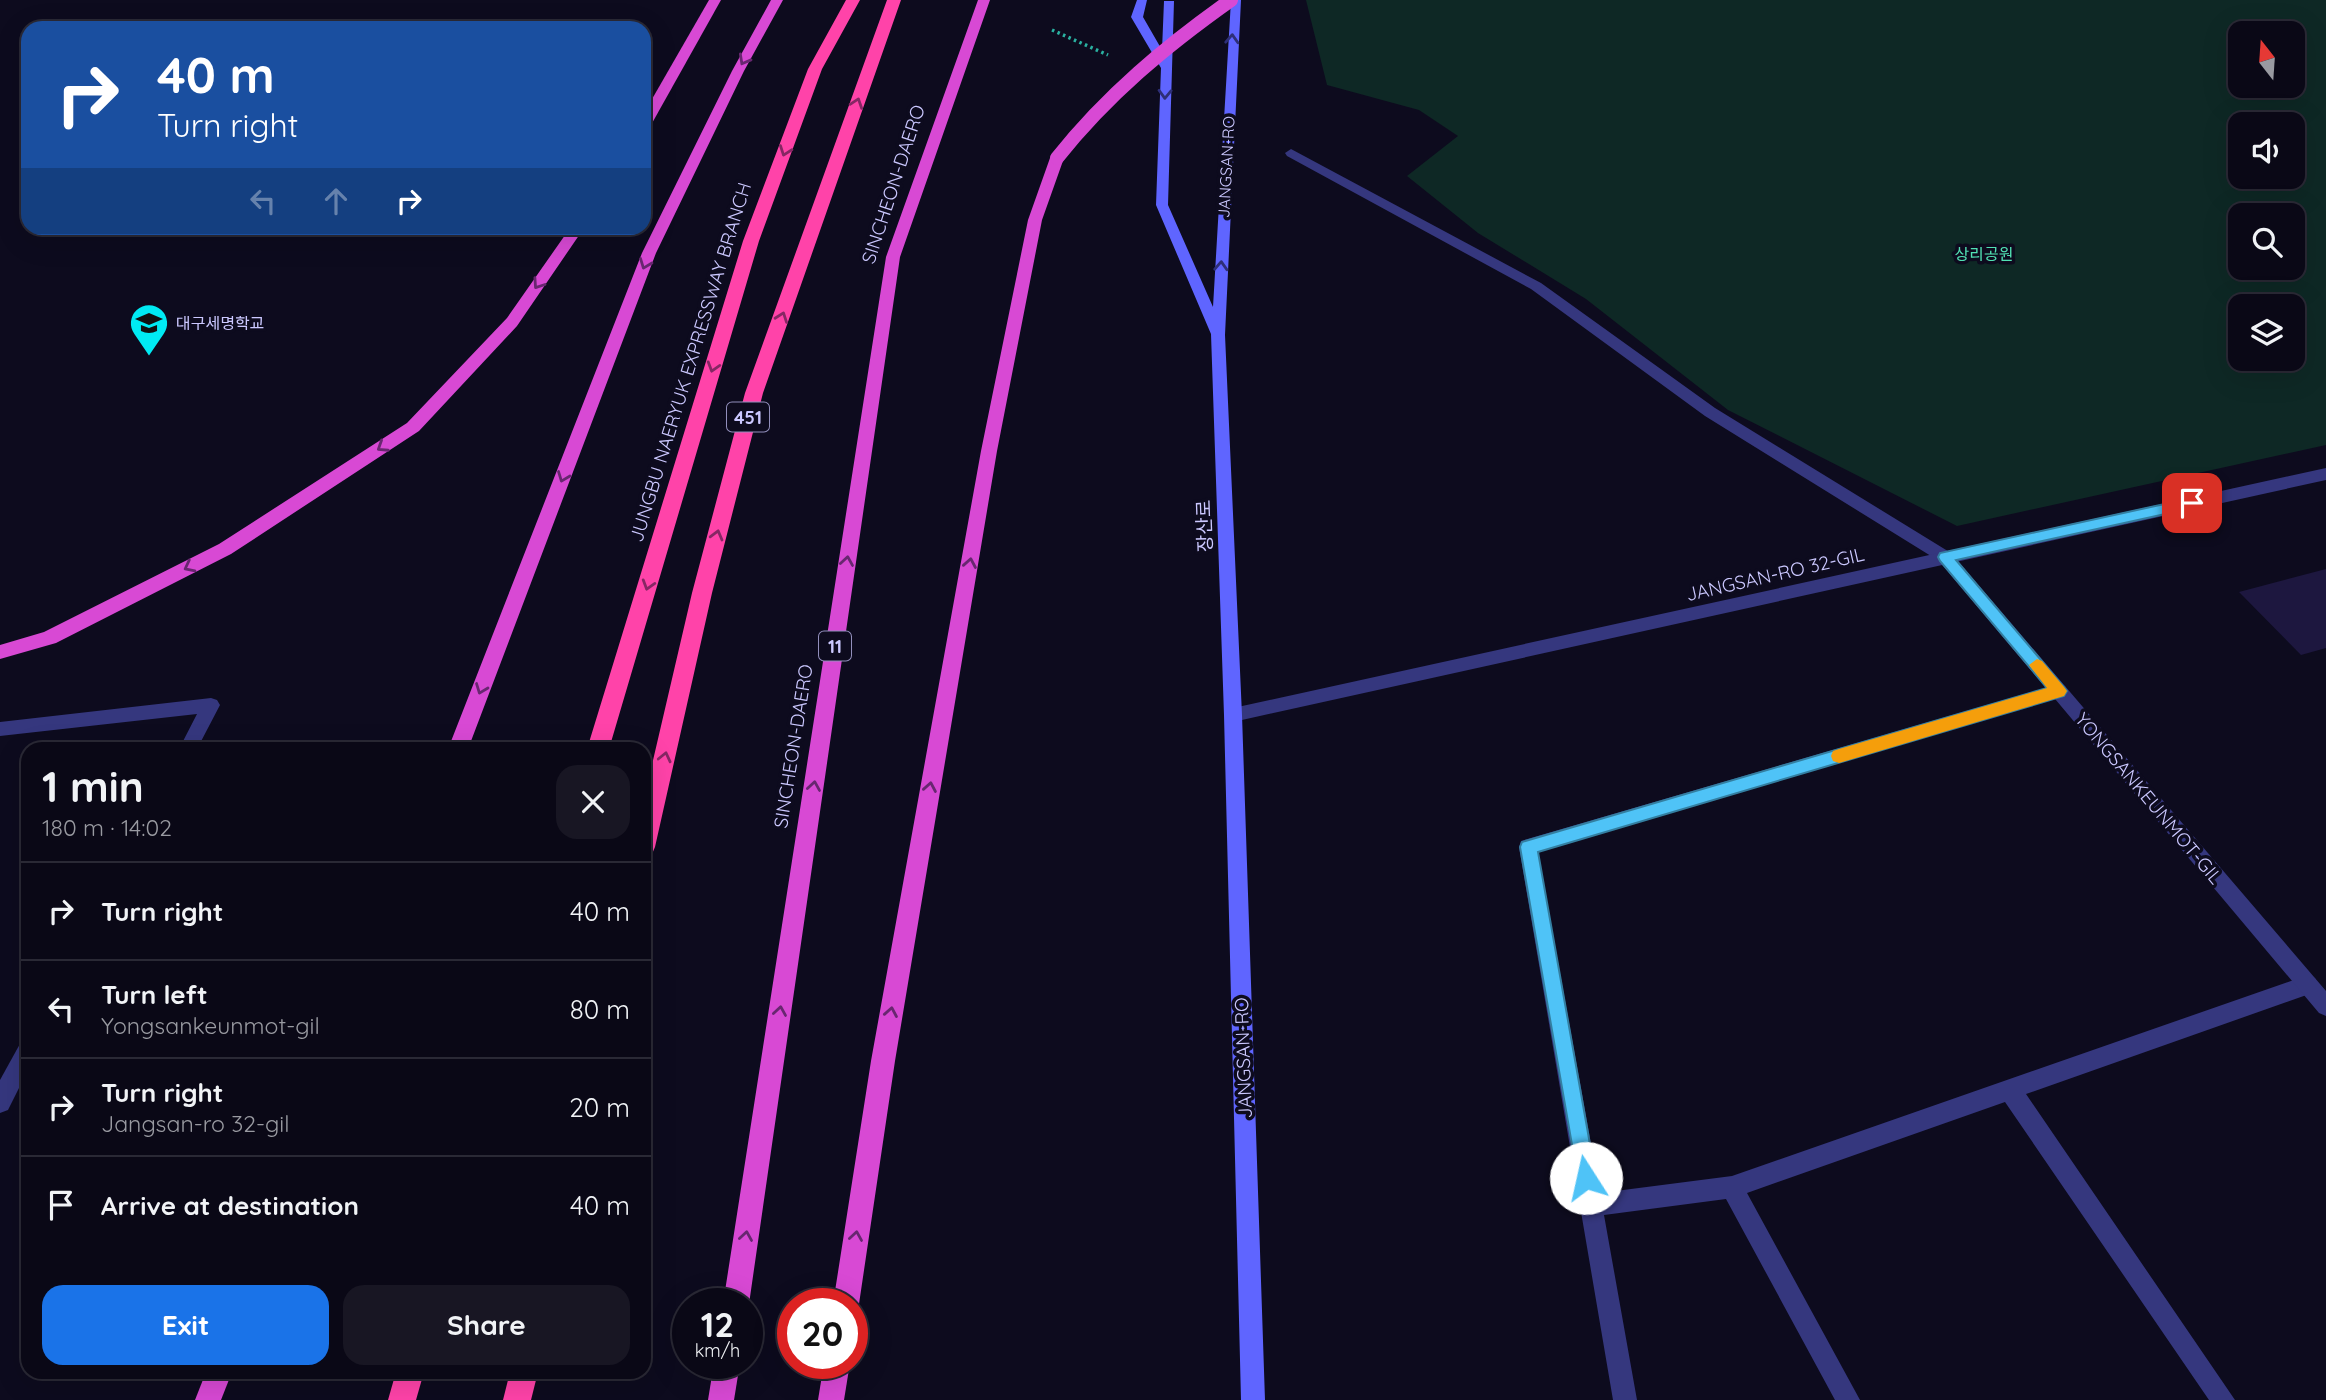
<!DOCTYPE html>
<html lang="en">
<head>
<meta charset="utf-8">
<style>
  body { margin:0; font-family:Quicksand,"Noto Sans KR",sans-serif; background:#181623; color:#f1f3f6; height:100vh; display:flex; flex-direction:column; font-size:26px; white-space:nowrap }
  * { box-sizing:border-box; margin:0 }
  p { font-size:23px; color:#999aa1 }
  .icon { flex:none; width:38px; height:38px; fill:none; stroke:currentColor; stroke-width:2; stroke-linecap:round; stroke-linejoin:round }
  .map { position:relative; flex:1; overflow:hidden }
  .details { position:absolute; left:21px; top:742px; width:630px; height:637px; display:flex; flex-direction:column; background:#0a0816; border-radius:21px; box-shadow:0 7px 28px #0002,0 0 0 2px #2a2935 }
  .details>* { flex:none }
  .top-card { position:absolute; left:21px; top:21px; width:630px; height:214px; border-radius:21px; box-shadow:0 7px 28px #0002,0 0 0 2px #2a2935; background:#1a4fa0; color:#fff; overflow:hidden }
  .needle { width:46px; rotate:343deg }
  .buttons { position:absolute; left:2228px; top:21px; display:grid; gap:14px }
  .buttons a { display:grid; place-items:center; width:77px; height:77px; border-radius:14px; background:#0a0816; box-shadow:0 7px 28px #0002,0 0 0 2px #2a2935; font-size:35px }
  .speed { position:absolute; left:672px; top:1288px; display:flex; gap:14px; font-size:35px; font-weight:700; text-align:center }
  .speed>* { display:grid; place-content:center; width:91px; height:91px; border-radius:50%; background:#0a0816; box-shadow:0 7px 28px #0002,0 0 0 2px #2a2935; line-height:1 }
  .speed small { font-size:18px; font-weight:400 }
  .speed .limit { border:10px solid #d22; background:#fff; color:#111 }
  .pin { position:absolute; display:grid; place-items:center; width:60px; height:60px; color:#fff; margin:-30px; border-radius:14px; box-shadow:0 4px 10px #0006 }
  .me { position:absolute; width:77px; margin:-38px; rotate:350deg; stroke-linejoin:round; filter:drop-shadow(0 0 5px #0008) }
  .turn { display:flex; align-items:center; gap:24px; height:147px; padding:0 21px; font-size:32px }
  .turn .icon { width:91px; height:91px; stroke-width:2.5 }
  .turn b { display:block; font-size:49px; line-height:60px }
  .lanes { display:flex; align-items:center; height:66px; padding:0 21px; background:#0003; justify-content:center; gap:35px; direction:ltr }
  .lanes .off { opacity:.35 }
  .round { display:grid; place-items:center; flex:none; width:74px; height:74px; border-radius:21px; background:#181623 }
  .overview { display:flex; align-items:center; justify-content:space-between; height:119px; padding:0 21px }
  h1 { font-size:42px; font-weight:800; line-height:52px }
  .action { display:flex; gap:14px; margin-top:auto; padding:14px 21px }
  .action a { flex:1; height:80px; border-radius:21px; background:#1a73e8; color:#fff; font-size:28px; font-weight:800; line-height:80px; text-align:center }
  .action a+a { background:#181623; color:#f1f3f6 }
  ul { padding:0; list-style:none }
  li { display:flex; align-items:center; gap:21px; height:98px; padding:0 21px; border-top:2px solid #2a2935 }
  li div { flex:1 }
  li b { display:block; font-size:26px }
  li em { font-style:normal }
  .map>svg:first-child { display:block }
  .green { fill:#0e2825; fill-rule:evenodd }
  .building { fill:#1d173f }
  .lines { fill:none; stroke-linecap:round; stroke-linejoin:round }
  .path { stroke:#2ab1a1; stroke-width:3.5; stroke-dasharray:2.5 3.5; stroke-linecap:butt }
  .service { fill:#35377e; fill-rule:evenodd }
  .minor { fill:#35377e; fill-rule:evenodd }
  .tertiary { fill:#35377e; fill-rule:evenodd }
  .secondary { fill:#5f65ff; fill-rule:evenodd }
  .trunk { fill:#d849d4; fill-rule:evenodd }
  .motorway { fill:#ff43a9; fill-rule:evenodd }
  .trunk-bridge { stroke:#d849d4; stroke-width:14 }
  .oneway { stroke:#2e2f78 }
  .oneway2 { stroke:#682770 }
  .oneway3 { stroke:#862764 }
  .route { fill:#4fc3f7; stroke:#337fa1; stroke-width:2 }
  .slow { fill:#f59e0b }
  .labels { text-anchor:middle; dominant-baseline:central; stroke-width:7; stroke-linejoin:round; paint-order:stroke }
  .far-street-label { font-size:16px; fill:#cbc8ff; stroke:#0d0b1e }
  .far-park-label { font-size:16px; fill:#52e1b4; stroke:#0d0b1e }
  .far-poi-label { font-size:16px; fill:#cbc8ff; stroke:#0d0b1e; text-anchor:start }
  .shield { fill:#0d0b1e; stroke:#928fbc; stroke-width:2 }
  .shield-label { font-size:18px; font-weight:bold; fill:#cbc8ff }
  .street-label { font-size:19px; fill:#cbc8ff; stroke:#0d0b1e }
</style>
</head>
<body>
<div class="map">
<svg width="2326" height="1400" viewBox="0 0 2326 1400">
  <rect width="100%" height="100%" fill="#0d0b1e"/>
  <!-- green -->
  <path class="green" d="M1306,0H2326V445L1957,526L1728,410L1586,299L1478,233L1407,176L1458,136L1419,110L1327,85ZM2240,33H2292V86H2240ZM2240,124H2292V177H2240ZM2240,215H2292V268H2240ZM2240,306H2292V359H2240Z"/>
  <!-- building -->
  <polygon class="building" points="2326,569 2326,648 2301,655 2239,592"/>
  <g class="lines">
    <!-- path -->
    <polyline class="path" points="1052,30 1108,55"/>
    <!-- service -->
    <polygon class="service" points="2059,684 2065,686 2068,691 2065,696 1538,852 1600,1193 1732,1176 2308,975 2315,978 2318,985 2315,992 2026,1094 2235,1400 2209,1400 2005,1102 1747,1193 1860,1400 1835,1400 1726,1199 1604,1215 1637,1400 1613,1400 1519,847 1521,841"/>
    <!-- minor -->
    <polygon class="minor" points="1291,149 1541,283 1715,408 1951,553 2326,991 2326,1016 2319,1013 1939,561 1705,416 1531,289 1287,156 1285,153"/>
    <!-- tertiary -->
    <g class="tertiary">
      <polygon points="2326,468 2326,480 1233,722 1227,720 1224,715 1227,710 1233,708"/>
      <polygon points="211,698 217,700 220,705 197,749 179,749 197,714 0,736 0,722"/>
      <polygon points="28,1039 28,1070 8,1110 0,1113 0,1080 21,1042"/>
    </g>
    <!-- secondary -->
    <polygon class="secondary" points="1137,0 1147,0 1143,17 1162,50 1164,1 1174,1 1168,205 1213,307 1231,0 1241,0 1225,335 1242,715 1265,1400 1241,1400 1224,715 1211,334 1156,205 1161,68 1131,17"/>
    <!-- trunk -->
    <g class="trunk">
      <polygon points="709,0 721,0 651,125 644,129 644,113"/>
      <polygon points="771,0 783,0 744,71 656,253 468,749 448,749 642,253 732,71"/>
      <polygon points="978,0 990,0 900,257 749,1304 747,1308 747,1304 723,1304 886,257"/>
      <polygon points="1057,154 1064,158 1042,220 997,451 895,1061 859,1304 852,1314 852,1304 833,1304 871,1061 981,451 1028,220 1050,158"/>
      <polygon points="570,228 584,228 517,326 419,431 231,554 56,643 0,659 0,645 44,632 219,544 407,423 507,318"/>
      <polygon points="714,1363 740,1363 734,1400 708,1400"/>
      <polygon points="824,1363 850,1363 844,1400 818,1400"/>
      <polygon points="206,1372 232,1372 221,1400 195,1400"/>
    </g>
    <!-- motorway -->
    <g class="motorway">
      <polygon points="846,0 860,0 822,69 759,241 609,749 587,749 743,241 808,69"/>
      <polygon points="887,0 901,0 763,393 712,593 655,847 652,854 644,857 644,799 692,593 745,393"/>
      <polygon points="396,1372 424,1372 416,1400 388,1400"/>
      <polygon points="510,1372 538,1372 531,1400 503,1400"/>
    </g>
    <!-- trunk-bridge -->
    <path class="trunk-bridge" d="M1057,158C1107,95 1166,46 1231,0"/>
  </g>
  <!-- one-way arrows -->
  <defs><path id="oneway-chevron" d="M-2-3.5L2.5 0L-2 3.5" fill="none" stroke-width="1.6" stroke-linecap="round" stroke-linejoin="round" transform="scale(1.75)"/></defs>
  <g class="oneway">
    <use href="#oneway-chevron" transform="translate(1232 39) rotate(-87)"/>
    <use href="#oneway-chevron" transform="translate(1165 94) rotate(92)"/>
    <use href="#oneway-chevron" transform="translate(1221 266) rotate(-87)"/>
  </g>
  <g class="oneway2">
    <use href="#oneway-chevron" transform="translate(744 60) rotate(119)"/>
    <use href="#oneway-chevron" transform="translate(645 264) rotate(111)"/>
    <use href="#oneway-chevron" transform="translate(538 284) rotate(124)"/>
    <use href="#oneway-chevron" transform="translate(382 447) rotate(147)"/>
    <use href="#oneway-chevron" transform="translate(563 477) rotate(111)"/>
    <use href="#oneway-chevron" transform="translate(847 561) rotate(-81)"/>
    <use href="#oneway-chevron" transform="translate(970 563) rotate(-80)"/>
    <use href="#oneway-chevron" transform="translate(189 567) rotate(153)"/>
    <use href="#oneway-chevron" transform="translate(481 689) rotate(111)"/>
    <use href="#oneway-chevron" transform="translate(814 786) rotate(-81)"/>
    <use href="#oneway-chevron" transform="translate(930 787) rotate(-80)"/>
    <use href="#oneway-chevron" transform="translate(780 1011) rotate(-81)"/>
    <use href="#oneway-chevron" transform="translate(891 1012) rotate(-80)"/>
    <use href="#oneway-chevron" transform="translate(746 1236) rotate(-81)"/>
    <use href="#oneway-chevron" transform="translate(856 1236) rotate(-81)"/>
  </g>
  <g class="oneway3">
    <use href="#oneway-chevron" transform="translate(857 103) rotate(-71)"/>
    <use href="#oneway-chevron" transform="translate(785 151) rotate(110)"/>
    <use href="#oneway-chevron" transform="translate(782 317) rotate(-70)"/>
    <use href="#oneway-chevron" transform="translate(713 367) rotate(107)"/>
    <use href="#oneway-chevron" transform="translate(717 535) rotate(-75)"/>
    <use href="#oneway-chevron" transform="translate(648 585) rotate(107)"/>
    <use href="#oneway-chevron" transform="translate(665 757) rotate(-77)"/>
  </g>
  <!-- route -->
  <polygon class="route" points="2192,498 2197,500 2197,507 1956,560 2064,687 2067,691 2064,696 1538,852 1596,1178 1593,1185 1586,1188 1579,1185 1520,847 1522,842 2047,688 1940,561 1938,557 1940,553"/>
  <!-- slow -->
  <polygon class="slow" points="2037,659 2042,661 2064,687 2067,691 2064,696 1839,763 1833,761 1831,756 1833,751 1839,749 2047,688 2029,665"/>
  <!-- icons -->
  <defs>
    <g id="school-pin" transform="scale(2.0125)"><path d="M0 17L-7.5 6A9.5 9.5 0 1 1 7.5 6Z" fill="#00eaf3" stroke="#0d0b1e"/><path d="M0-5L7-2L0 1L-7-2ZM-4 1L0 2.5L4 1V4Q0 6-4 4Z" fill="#111"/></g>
  </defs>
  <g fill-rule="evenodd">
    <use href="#school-pin" x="149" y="323"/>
  </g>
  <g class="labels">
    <!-- far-street labels -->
    <g class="far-street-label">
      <text transform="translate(1226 167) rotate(-87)">JANGSAN-RO</text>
    </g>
    <!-- far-park labels -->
    <g class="far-park-label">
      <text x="1984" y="254">상리공원</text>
    </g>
    <!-- far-poi labels -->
    <g class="far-poi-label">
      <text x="176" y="323">대구세명학교</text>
    </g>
    <!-- shield labels -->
    <g class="shield">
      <rect x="727" y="402.5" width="42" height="29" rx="5"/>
      <rect x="819" y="631.5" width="32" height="29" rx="5"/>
    </g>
    <g class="shield-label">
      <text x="748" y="417">451</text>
      <text x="835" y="646">11</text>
    </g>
    <!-- street labels -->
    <g class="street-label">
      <text transform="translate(893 184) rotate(-72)">SINCHEON-DAERO</text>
      <text transform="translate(690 362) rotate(-73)">JUNGBU NAERYUK EXPRESSWAY BRANCH</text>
      <text transform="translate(1204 526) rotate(-92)">장산로</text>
      <text transform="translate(1775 574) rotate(-13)">JANGSAN-RO 32-GIL</text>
      <text transform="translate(793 746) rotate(-81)">SINCHEON-DAERO</text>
      <text transform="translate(2149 798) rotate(50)">YONGSANKEUNMOT-GIL</text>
      <text transform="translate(1243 1058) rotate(-92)">JANGSAN-RO</text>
    </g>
  </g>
</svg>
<div class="buttons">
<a><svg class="needle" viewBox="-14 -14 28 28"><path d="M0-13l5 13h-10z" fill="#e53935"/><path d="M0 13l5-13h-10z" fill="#999aa1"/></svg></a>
<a><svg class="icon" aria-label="sound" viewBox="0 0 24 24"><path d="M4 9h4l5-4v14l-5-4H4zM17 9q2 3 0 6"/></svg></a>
<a><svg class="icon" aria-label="search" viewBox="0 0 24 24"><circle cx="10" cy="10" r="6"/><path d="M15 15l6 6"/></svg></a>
<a><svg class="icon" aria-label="layers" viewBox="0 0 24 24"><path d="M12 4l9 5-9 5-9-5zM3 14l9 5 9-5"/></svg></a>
</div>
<div class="speed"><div>12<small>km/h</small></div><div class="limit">20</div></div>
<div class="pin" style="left:2192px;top:503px;background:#d93025"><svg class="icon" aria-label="arrive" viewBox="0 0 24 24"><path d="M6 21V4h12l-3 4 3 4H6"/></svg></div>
<svg class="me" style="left:1586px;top:1178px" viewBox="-20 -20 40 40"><circle r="19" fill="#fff"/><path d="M0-13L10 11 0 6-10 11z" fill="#4fc3f7"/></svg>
<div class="top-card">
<div class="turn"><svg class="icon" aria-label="right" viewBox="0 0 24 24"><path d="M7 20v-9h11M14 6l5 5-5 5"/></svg><div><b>40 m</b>Turn right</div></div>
<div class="lanes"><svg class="icon off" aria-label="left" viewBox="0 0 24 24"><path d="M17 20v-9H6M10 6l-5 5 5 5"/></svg><svg class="icon off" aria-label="ahead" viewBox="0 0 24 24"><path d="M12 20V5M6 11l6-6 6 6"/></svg><svg class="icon" aria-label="right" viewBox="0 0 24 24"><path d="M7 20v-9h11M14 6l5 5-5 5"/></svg></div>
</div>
<section class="details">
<div class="overview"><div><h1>1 min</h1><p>180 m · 14:02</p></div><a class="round"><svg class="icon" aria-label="close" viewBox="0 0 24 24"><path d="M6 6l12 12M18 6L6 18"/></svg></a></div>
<ul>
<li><svg class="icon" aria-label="right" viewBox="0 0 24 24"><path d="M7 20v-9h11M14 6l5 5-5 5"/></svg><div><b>Turn right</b></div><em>40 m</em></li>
<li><svg class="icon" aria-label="left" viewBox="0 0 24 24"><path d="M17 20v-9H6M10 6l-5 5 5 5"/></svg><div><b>Turn left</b><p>Yongsankeunmot-gil</p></div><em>80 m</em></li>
<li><svg class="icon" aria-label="right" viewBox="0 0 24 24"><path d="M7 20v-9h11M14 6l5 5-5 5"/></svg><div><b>Turn right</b><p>Jangsan-ro 32-gil</p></div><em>20 m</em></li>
<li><svg class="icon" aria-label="arrive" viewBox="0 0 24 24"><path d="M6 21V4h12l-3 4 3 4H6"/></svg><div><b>Arrive at destination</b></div><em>40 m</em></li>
</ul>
<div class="action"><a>Exit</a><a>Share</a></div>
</section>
</div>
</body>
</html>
